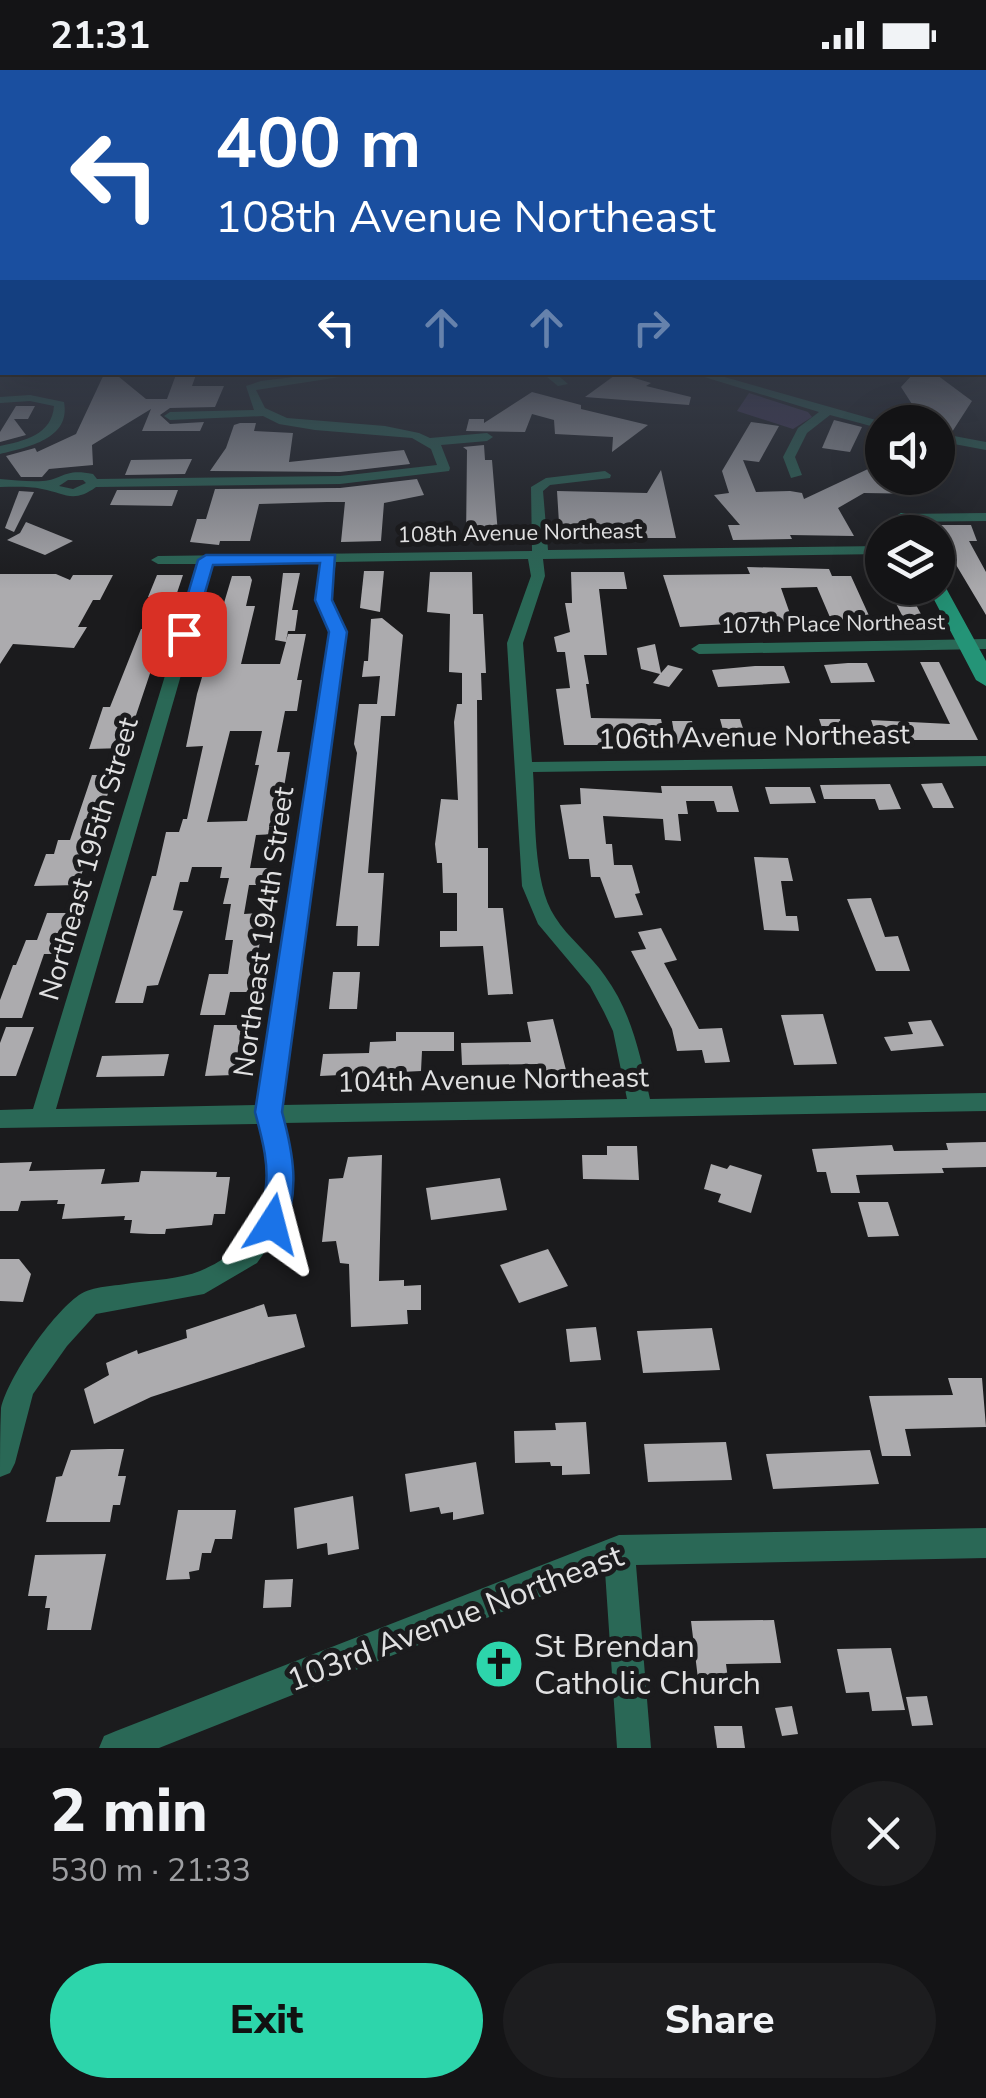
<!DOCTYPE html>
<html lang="en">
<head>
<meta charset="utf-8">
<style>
  body { margin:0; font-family:"Nunito Sans",sans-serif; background:#1d1d1f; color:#f1f3f6; height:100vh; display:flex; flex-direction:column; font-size:38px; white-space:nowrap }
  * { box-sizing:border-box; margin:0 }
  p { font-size:32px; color:#9d9ea1 }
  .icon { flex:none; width:55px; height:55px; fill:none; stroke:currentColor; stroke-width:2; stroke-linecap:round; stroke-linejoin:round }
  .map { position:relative; height:1678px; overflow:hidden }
  .details { display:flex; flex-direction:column; background:#141416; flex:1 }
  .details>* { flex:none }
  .guide { position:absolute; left:0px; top:0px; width:988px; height:305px; box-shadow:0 10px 40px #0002,0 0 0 2px #333335; background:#1a4fa0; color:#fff; overflow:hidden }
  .controls { position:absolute; left:865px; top:335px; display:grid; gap:20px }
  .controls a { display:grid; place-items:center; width:90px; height:90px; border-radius:50%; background:#141416; box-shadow:0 10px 40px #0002,0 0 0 2px #333335; font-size:50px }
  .pin { position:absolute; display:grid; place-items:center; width:85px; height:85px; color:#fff; margin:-42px; border-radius:20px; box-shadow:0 5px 15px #0006 }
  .me { position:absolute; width:110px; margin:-55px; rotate:9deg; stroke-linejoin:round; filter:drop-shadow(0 0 8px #0008) }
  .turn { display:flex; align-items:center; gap:35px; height:210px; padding:0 50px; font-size:45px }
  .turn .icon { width:130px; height:130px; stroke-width:2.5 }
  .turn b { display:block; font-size:70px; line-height:85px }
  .lanes { display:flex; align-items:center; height:95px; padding:0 50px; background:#0003; justify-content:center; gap:50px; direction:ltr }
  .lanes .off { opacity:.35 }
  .round { display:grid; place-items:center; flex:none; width:105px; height:105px; border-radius:52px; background:#1d1d1f }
  .overview { display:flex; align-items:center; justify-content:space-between; height:170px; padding:0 50px }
  h1 { font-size:60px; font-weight:800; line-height:75px }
  .action { display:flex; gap:20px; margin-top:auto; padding:20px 50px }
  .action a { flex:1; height:115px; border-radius:60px; background:#2dd5ab; color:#111; font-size:40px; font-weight:800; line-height:115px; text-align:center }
  .action a+a { background:#1d1d1f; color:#f1f3f6 }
  .status { display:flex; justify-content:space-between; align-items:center; height:70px; padding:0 50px; background:#141416; direction:ltr }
  .status svg { height:28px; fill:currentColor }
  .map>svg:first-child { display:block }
  .green { fill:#45375b }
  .building { fill:#acabae; fill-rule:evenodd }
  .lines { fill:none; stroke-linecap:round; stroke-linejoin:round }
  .street { fill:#2a6856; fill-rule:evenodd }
  .secondary { fill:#249477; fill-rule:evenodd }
  .route { fill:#1a73e8; stroke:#114b97; stroke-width:2.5 }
  .labels { text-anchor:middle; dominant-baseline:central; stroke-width:10; stroke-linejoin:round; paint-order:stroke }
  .far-street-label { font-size:22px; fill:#e1e1e2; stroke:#1b1b1d }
  .street-label { font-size:28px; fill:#e1e1e2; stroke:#1b1b1d }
  .near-street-label { font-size:32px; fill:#e1e1e2; stroke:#1b1b1d }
  .near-poi-label { font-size:32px; fill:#e1e1e2; stroke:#1b1b1d; text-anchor:start }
</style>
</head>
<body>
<div class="status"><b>21:31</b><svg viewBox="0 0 49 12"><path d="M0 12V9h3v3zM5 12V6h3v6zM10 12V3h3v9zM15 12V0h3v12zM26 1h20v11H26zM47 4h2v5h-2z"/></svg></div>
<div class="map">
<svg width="986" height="1678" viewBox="0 0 986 1678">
  <rect width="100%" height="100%" fill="#1b1b1d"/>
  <!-- green -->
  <polygon class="green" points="749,323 808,342 812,347 793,359 737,341"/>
  <!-- building -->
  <g class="building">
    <polygon points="105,302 113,302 146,329 167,329 177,302 197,302 192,316 224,316 215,337 170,338 160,345 170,354 204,352 200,361 142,361 151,339 92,375 93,395 49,399 42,407 21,407 6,386 35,378 37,382 76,364"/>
    <polygon points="933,302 972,331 952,362 938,360 938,349 919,345 901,317 912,305"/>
    <polygon points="618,303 651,313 646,316 691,327 689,335 585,327"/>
    <polygon points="532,322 581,335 581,339 648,355 612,382 613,367 555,364 554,350 532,344 525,362 466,361 469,349 484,349 484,353"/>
    <polygon points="16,336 35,336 28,349 14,349 26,365 0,372 0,362"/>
    <polygon points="834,350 862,357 850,382 822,378"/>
    <polygon points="751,352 779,356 759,392 743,390 756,422 790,421 802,423 804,429 868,399 888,409 934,410 926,424 864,423 838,438 854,466 790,465 792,469 733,470 728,455 740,455 714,425 729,423 722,401"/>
    <polygon points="240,353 256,353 254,361 293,363 289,392 404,380 410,394 340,402 210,401 226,378 234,355"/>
    <polygon points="484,375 485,390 492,390 498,464 492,464 493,471 466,471 467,380 463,377"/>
    <polygon points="192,389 185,404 125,405 131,390"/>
    <polygon points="661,400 676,468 645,468 644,462 615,463 617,470 560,469 557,421 647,423"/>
    <polygon points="417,409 424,425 384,433 381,471 341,472 345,432 327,432 259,434 250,471 220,471 219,475 190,472 197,449 206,449 215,419 340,418"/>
    <polygon points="117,420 178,420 172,436 110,435"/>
    <polygon points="19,421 34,422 14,462 5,458"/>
    <polygon points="26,452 73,471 45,485 7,470 20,463"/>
    <polygon points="940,455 971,455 977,471 969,471 986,502 986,545 946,478"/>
    <polygon points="747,497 829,499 832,506 851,506 871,550 850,550 853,559 835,559 817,517 781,518 795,558 745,559 743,553 680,557 663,505 750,504"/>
    <polygon points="364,501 384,501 380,542 360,538"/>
    <polygon points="430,502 472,502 473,544 483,544 486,603 481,603 482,630 477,630 478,778 488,778 488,838 503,838 513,924 488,925 483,876 440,877 440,861 457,861 457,823 443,823 442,793 437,793 435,774 441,729 458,730 454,652 457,634 462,634 462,603 449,602 450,544 427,542"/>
    <polygon points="571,502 624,502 627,519 599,519 607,585 584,585 589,614 586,614 591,648 661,649 664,664 644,664 646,675 564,675 556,619 570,618 565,582 557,582 554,567 570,562 565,533 572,533"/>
    <path d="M283,503H300L292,540H298L295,561H288L286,571L288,564H306L297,610H302L297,641H285L277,682H290L276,764L256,765L250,798H273L270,815H249L244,844L263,843L254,922H230L225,945H200L209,904H228L233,870H225L231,834H223L229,808H220L222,797H192L188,812H180L173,840L183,841L158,915L147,916L143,933H115L152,806H156L166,762H179L183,749H187L203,676L186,677L197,624L232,506H250L252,510L246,536H255L241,594H280L286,572L275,570ZM230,661H262L255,695H259L247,751L207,752Z"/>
    <polygon points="0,504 56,504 70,510 73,505 113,505 100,530 93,530 78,557 87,557 74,578 13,574 0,594"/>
    <polygon points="157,505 183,505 125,678 89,679 103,637 110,637 141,559 146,559 157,527 148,527"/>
    <polygon points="888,518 907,518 929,559 909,559"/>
    <polygon points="382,548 403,565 395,646 381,646 368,803 384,803 379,876 357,876 358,856 336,856 357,683 354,674 359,634 377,634 380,606 362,607 364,591 368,591 371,549"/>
    <polygon points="655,574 661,603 668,595 683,599 669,617 653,613 660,604 641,599 637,578"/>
    <polygon points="920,592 939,592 978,670 878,670 871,650 950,654"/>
    <polygon points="848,593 867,593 875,612 831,613 824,595"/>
    <polygon points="755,596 784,596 790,613 718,617 712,600"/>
    <polygon points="720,649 740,649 747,671 726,671"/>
    <polygon points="819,649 840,649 848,672 827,672"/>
    <polygon points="672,651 692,651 697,673 676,674"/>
    <polygon points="92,705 114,705 78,815 34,816 46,784 54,784 58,770 70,770"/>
    <polygon points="942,713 954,738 933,738 921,714"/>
    <polygon points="890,714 901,739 879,740 875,729 824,729 820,715"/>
    <polygon points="661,716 732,716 739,742 717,742 714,731 686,731 688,744 678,744 681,771 665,770 663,749 603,746 606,774 612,774 614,795 632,795 640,823 635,824 643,845 615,848 600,807 591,807 589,789 569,789 560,735 581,734 580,718 662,723"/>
    <polygon points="765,717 810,717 816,733 770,734"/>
    <polygon points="754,787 788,788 793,811 781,811 786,846 797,846 799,861 764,860"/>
    <polygon points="871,828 885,867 898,866 910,901 876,901 847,829"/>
    <polygon points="47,843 71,843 56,884 44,884 22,948 0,948 0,930 13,895 16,895 26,870 37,870"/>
    <polygon points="661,858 677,890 664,893 699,959 722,958 730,992 705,993 702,980 677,981 672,959 631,881 646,879 638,862"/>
    <polygon points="333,902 360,902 357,939 329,939"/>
    <polygon points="823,944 837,994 794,995 781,945"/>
    <polygon points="553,949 566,1000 539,1003 537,994 462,995 461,973 531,972 527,952"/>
    <polygon points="931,950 944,976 891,981 884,967 913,964 908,952"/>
    <polygon points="214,955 242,955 234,1005 205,1006"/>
    <polygon points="6,957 34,957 16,1006 0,1006 0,973"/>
    <polygon points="396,962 454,962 454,981 422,981 421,1001 320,1006 323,984 369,983 370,972 396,971"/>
    <polygon points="169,984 164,1006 96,1007 102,986"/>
    <polygon points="986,1072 986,1097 942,1098 944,1103 856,1105 860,1123 831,1123 826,1102 817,1102 812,1079 892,1075 894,1081 948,1080 946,1073"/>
    <polygon points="607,1076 637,1076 639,1110 583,1109 582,1085 607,1085"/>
    <polygon points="382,1085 379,1211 404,1210 404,1216 421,1215 421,1240 407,1240 408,1254 351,1257 349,1194 340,1193 336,1171 322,1172 329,1109 343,1108 348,1087"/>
    <polygon points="32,1092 29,1101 105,1099 101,1114 139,1112 141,1101 217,1102 216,1107 230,1107 225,1144 214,1144 212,1155 166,1159 165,1164 150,1164 130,1163 132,1150 124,1150 125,1146 62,1149 65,1134 57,1134 58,1130 21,1131 18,1141 0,1141 0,1093"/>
    <polygon points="711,1094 727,1099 730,1095 762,1105 751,1143 718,1132 721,1124 704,1119"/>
    <polygon points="500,1108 507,1140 431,1150 426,1118"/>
    <polygon points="858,1132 888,1132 899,1166 868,1167"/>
    <polygon points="548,1179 568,1216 519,1233 500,1195"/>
    <polygon points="0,1189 19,1189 31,1204 23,1232 0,1231"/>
    <polygon points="264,1234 268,1247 296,1244 305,1277 151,1327 94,1354 84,1319 109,1305 106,1293 137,1280 138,1284 187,1268 186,1260"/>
    <polygon points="596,1257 601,1290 570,1292 566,1259"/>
    <polygon points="712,1258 720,1300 643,1303 637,1261"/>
    <polygon points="948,1308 982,1308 986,1357 905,1359 911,1386 882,1386 869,1326 953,1325"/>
    <polygon points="586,1352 590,1404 562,1405 562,1396 551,1396 550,1392 515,1393 514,1361 556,1360 555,1353"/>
    <polygon points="726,1372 732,1410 648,1412 644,1374"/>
    <polygon points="109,1379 124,1379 118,1406 126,1406 120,1435 113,1435 110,1452 46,1452 56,1407 62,1406 71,1380"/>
    <polygon points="870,1380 879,1414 773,1419 766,1384"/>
    <polygon points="476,1392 484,1444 453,1450 453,1442 441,1444 439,1437 410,1442 405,1404"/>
    <polygon points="353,1426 359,1479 328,1485 327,1473 297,1479 294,1438"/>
    <polygon points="178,1440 236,1440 232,1469 215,1469 211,1483 202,1483 199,1500 189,1502 190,1509 166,1510"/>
    <polygon points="106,1484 91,1560 47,1560 50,1538 45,1538 47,1526 28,1526 35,1485"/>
    <polygon points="293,1509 291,1537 263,1538 265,1510"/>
    <polygon points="774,1550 781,1593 726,1594 729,1616 699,1617 691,1551"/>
    <polygon points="891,1578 905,1640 872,1641 869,1622 846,1623 837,1579"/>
    <polygon points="927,1626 933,1655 912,1656 906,1627"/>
    <polygon points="792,1636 798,1664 782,1666 775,1638"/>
    <polygon points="714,1656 742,1656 745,1678 717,1678"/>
  </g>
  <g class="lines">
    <!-- street -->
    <g class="street">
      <path d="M333,302H372L256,320L265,338L287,348L385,356L419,363L430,368L487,363L493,367L487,371L441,375L450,398L449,401L340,414L96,417C73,434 65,423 42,419C29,416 13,417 0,417V409C14,410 29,412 43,411C64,409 64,398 93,404L97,409L340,406L437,395L431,379L412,368L315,360L279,354L263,346L170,350L164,346L170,342L254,340L246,316L261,311ZM68,410H83L86,413L73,419L59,416Z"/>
      <polygon points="541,302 554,302 568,314 558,316"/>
      <polygon points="688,302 707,302 883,352 882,359 830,345 807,363 795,387 802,405 791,408 783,387 798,358 819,342"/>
      <path d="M30,325L64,332C71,369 28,377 0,384V376C24,371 52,365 54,336L30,331L0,333V327Z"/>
      <polygon points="938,363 986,372 986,380 938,371"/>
      <path d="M605,401L611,405L610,408L550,415L543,421L548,480L882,476V484L543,489L545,506L523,573L532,692L986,686V696L533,702C536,744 532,812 555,847C568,868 591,885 605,906C632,943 640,985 650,1029L986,1023V1041L283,1053L290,1080L292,1118L285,1153L257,1193L204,1224L96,1244L67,1276L33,1324L15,1393L10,1403L0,1407C0,1385 0,1360 1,1338C9,1306 52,1244 79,1225C92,1216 116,1216 132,1213C153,1210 180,1209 200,1201C268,1173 275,1118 260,1054L0,1058V1040L33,1039L199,494H158L151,490L158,486L532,481L531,417L546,408ZM528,489L531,506L507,573L522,816L538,854L590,916L604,942L613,961L627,1029L282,1035L346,562L330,530L336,492ZM321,492L316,530L330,562L258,1035L56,1039L213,494Z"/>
      <polygon points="986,443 986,451 901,452 894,448 901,444"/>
      <polygon points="986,569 986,579 699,584 691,579 699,574"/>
      <polygon points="986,1458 986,1488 636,1495 651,1678 617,1678 605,1501 159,1678 99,1678 104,1666 116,1661 619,1465"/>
    </g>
    <!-- secondary -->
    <g class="secondary">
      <polygon points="901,443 907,444 916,462 900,462 893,448"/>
      <polygon points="938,513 946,518 986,591 986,616 976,610 928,518 938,518"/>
    </g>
  </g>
  <!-- sky -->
  <linearGradient id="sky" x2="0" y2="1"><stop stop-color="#0f0f10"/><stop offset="0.55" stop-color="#393f4c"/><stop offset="1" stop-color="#393f4c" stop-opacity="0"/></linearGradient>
  <rect width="986" height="519" fill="url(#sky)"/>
  <!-- route -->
  <path class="route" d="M206,485H335L332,530L347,562L282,1042C293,1082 301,1123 282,1162L272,1166L262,1162C255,1149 262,1137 265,1123C270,1096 262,1068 255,1042L329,562L315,530L320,493L213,495L193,564L191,568H178L176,564L198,490Z"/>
  <!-- icons -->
  <defs>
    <g id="church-disc" transform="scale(2.5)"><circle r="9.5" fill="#2dd5ab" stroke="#1b1b1d"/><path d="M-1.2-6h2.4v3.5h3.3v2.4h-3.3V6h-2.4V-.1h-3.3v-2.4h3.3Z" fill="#111"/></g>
  </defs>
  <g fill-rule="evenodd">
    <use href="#church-disc" x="499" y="1594"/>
  </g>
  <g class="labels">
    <!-- far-street labels -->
    <g class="far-street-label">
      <text transform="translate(520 463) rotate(-1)">108th Avenue Northeast</text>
      <text transform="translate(833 554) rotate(-1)">107th Place Northeast</text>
    </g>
    <!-- street labels -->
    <g class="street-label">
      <text transform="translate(754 667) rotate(-1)">106th Avenue Northeast</text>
      <text transform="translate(89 789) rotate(-74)">Northeast 195th Street</text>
      <text transform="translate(264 862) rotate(-82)">Northeast 194th Street</text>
      <text transform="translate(493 1010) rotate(-1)">104th Avenue Northeast</text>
    </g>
    <!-- near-street labels -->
    <g class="near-street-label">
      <text transform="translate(455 1548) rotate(-21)">103rd Avenue Northeast</text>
    </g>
    <!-- near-poi labels -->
    <g class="near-poi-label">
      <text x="534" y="1576">St Brendan<tspan x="534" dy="37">Catholic Church</tspan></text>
    </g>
  </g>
</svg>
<div class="controls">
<a><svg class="icon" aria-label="sound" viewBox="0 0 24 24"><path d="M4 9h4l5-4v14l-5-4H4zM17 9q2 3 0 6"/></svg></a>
<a><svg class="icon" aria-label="layers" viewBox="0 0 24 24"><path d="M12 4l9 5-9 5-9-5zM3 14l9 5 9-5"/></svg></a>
</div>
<div class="pin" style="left:184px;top:564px;background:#d93025"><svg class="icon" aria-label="arrive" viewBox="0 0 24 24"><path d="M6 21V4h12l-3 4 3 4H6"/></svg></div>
<svg class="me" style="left:272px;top:1154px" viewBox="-20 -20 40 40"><path d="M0-17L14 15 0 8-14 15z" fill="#1a73e8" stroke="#fff" stroke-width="4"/></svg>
<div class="guide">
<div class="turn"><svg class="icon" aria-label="left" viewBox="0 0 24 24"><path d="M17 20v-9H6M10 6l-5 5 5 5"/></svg><div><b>400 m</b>108th Avenue Northeast</div></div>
<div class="lanes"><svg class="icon" aria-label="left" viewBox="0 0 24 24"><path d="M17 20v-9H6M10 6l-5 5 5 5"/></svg><svg class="icon off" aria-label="ahead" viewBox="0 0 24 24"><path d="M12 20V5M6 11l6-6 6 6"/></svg><svg class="icon off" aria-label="ahead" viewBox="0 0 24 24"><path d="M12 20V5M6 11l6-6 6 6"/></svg><svg class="icon off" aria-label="right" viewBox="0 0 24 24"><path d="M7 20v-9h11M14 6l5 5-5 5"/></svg></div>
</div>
</div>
<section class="details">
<div class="overview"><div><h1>2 min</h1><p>530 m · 21:33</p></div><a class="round"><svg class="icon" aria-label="close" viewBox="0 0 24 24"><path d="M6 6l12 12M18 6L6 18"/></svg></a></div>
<div class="action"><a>Exit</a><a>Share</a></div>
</section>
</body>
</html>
